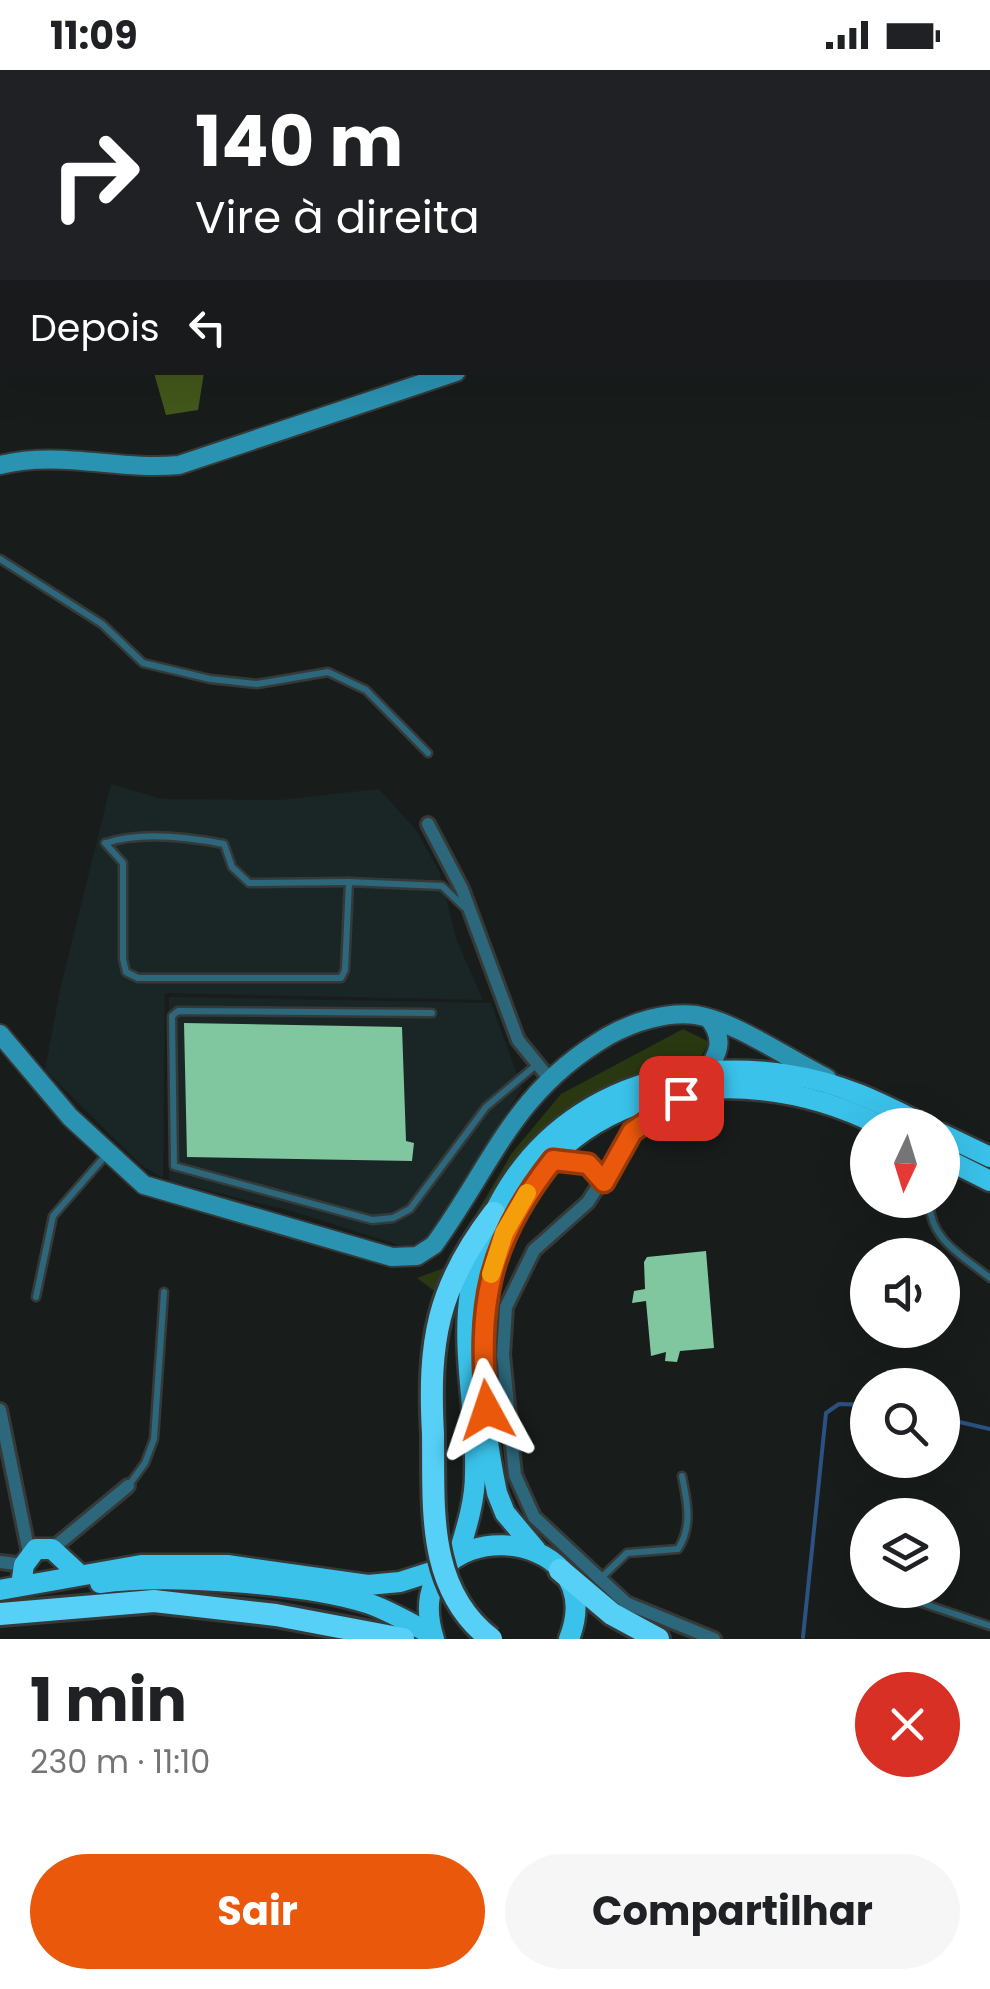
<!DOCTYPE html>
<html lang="pt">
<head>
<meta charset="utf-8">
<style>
  body { margin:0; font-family:Poppins,sans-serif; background:#f6f6f6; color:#202124; height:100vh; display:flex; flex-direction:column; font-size:38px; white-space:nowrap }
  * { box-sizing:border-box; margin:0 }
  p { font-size:32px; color:#757577 }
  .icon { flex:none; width:55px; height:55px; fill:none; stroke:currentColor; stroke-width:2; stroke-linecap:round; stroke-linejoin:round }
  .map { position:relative; height:1569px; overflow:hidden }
  .sheet { display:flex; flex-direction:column; background:#fff; flex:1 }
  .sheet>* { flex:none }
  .hud { position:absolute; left:0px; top:0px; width:990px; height:305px; box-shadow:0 10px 40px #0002; background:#202124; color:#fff; overflow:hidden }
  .needle { width:65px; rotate:184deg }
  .fabs { position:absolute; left:850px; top:1038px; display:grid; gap:20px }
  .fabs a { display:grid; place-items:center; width:110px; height:110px; border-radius:50%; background:#fff; box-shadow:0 10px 40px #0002; font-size:50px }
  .pin { position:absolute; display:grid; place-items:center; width:85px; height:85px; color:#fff; margin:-42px; border-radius:20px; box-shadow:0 5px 15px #0006 }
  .me { position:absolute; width:110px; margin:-55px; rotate:355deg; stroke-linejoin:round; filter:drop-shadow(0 0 8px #0008) }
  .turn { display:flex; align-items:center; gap:35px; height:210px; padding:0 30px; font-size:45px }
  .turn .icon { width:130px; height:130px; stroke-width:2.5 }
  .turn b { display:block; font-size:70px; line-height:85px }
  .then { display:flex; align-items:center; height:95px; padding:0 30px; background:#0003; gap:20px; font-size:38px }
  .round { display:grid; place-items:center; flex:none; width:105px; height:105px; border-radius:52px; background:#f6f6f6 }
  .head { display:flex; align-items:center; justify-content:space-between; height:170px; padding:0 30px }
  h1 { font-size:60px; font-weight:700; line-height:75px }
  .primary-button { display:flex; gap:20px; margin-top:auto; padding:20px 30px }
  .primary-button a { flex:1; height:115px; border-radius:60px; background:#ea580c; color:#fff; font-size:40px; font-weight:700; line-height:115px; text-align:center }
  .primary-button a+a { background:#f6f6f6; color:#202124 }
  .status { display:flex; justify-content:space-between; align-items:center; height:70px; padding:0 50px; background:#fff; direction:ltr }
  .status svg { height:28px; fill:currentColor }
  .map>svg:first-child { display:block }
  .built { fill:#192625 }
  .green { fill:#2a3811 }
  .forest { fill:#43581b }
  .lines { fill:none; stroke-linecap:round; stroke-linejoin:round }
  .stream { stroke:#2b5281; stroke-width:4 }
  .building { fill:#80c69e }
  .service-casing { stroke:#353a39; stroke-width:11 }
  .minor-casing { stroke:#353a39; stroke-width:18 }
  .secondary-casing { stroke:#353a39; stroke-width:22 }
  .trunk-casing { stroke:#353a39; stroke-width:25 }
  .motorway-casing { stroke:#353a39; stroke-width:28 }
  .service { stroke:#2d677b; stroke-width:6 }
  .minor { stroke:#2d677b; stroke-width:12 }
  .secondary { stroke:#2b93b2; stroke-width:18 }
  .trunk { stroke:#3ac2ea; stroke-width:20 }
  .motorway { stroke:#56d0f7; stroke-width:22 }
  .motorway-bridge-casing { stroke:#353a39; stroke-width:28; stroke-linecap:butt }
  .motorway-bridge { stroke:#56d0f7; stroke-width:22 }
  .route-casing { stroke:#983908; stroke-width:25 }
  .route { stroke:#ea580c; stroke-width:18 }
  .slow { stroke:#f59e0b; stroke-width:18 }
</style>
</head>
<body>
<div class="status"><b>11:09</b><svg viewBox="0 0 49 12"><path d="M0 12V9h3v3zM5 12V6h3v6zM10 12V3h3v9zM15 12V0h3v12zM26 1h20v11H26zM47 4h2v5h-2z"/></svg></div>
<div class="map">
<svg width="990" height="1569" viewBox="0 0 990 1569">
  <rect width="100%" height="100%" fill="#181d1c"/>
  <!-- built -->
  <g class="built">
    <polygon points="111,714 162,729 280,730 379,719 416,760 439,801 457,871 483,930 165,923 163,1108 141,1095 45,1000 61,915"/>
    <polygon points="169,927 491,933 522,1018 435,1157 422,1173 405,1177 292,1141 169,1111"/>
  </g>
  <!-- green -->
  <path class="green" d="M683,959L709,972L700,989C656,1001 609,1010 571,1037C510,1078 474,1162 437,1223L417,1208L444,1198L512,1083L561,1024Z"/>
  <!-- forest -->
  <polygon class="forest" points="154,303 204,303 198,340 166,345"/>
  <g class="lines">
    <!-- stream -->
    <g class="stream">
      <polyline points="942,1348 990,1359"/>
      <polyline points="803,1567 826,1343 839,1334 868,1335"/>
    </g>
  </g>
  <!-- building -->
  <g class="building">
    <polygon points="184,953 402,957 406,1071 414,1073 412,1091 187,1087"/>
    <polygon points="706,1181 714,1278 680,1281 677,1292 665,1291 666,1282 651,1286 646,1231 632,1233 634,1221 645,1219 644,1192 647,1187"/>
  </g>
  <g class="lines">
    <!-- service casing -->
    <g class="service-casing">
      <g id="service">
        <polyline points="0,489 102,554 143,593 210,609 257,614 328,602 366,620 428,683"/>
        <polyline points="105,773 123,793 123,889 126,902 138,908 341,908 345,900 349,812 442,816 464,837"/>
        <path d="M106,773C141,761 188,767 224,774L232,797L249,813L349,812"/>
        <polyline points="432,943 178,941 172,946 174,1096 372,1150 393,1148 410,1139 486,1037 535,996"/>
        <path d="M930,1130C927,1168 964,1187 990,1208"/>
        <polyline points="36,1227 53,1146 106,1085"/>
        <polyline points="129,1415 145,1393 154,1369 164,1222"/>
        <path d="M599,1510L627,1483L678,1479C693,1456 687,1431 682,1406"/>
        <polyline points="895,1524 990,1556"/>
      </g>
    </g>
    <!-- minor casing -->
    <g class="minor-casing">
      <g id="minor">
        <polyline points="275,0 278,2"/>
        <polyline points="392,0 393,2"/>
        <polyline points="18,2 19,0"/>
        <polyline points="0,24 2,21"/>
        <polyline points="0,58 2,62"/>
        <polyline points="988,103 990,101"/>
        <polyline points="0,200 2,199"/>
        <polyline points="428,754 462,819 518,970 548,1007"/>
        <polyline points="678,1030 632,1062 588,1132 534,1180 506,1237 503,1285 515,1405 534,1447 626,1533 714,1569"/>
        <polyline points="553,1090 588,1094 605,1112"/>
        <polyline points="0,1340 29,1483"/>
        <polyline points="52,1479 128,1416"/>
        <polyline points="0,1492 24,1495"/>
      </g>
    </g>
    <!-- secondary casing -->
    <g class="secondary-casing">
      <g id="secondary">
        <polyline points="571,0 573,2"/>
        <path d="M0,395C60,380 119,401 179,395L456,302"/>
        <path d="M0,964L70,1047L144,1115L392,1187L417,1186L434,1175C494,1092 513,1022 608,966C633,952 667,941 696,945C735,951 790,990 827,1008"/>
        <path d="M706,1003C718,984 725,970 710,950"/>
      </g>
    </g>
    <!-- trunk casing -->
    <g class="trunk-casing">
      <g id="trunk">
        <polyline points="942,1064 990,1087"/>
        <polyline points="942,1087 990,1111"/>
        <path d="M536,1480L505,1443L497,1423C482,1351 473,1267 493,1195C541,1017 730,980 879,1055"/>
        <path d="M458,1486C466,1459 475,1432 475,1404C477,1343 461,1283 470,1222C496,1060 634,980 790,1005C839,1012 881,1033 924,1055"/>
        <path d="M100,1513C167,1504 306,1513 370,1534C392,1542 412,1554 432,1565"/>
        <polyline points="21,1515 24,1495 36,1479 52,1479 79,1504"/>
        <polyline points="0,1520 141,1495 227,1495 368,1515 400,1512 447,1497"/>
        <path d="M434,1569C393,1438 616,1450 569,1569"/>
      </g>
    </g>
    <!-- motorway casing -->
    <g class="motorway-casing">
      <g id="motorway">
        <path d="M433,1364C428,1272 437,1217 494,1143"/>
        <polyline points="560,1500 612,1544 658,1569"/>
        <polyline points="0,1544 154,1531 276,1545 403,1569"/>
      </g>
    </g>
    <!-- service -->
    <use href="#service" class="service"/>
    <!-- minor -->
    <use href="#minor" class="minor"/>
    <!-- secondary -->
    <use href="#secondary" class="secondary"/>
    <!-- trunk -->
    <use href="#trunk" class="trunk"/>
    <!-- motorway -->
    <use href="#motorway" class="motorway"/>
    <!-- motorway-bridge casing -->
    <g class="motorway-bridge-casing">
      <path id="motorway-bridge" d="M433,1364C434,1438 426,1519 491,1569"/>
    </g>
    <!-- motorway-bridge -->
    <use href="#motorway-bridge" class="motorway-bridge"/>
  </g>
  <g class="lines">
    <!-- route casing -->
    <g class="route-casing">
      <path id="route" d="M487,1340C477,1237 487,1173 553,1090L588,1094L604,1112L632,1062L681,1028"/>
    </g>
    <!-- route -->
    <use href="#route" class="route"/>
    <!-- slow -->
    <polyline class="slow" points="491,1204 504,1163 527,1123"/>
  </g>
</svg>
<div class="fabs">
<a><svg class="needle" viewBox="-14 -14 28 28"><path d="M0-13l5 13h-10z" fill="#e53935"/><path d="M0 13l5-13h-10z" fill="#757577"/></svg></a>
<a><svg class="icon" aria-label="sound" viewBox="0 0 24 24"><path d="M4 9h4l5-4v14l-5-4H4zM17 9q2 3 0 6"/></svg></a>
<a><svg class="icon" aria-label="search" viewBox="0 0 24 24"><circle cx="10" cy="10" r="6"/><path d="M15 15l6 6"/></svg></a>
<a><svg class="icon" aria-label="layers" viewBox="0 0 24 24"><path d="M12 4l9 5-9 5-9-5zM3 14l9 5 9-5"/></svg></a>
</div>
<div class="pin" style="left:681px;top:1028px;background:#d93025"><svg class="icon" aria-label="arrive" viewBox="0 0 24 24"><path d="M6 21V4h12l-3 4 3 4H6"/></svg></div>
<svg class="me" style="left:487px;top:1340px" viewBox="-20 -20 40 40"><path d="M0-17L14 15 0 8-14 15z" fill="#ea580c" stroke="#fff" stroke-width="4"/></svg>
<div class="hud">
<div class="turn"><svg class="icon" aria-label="right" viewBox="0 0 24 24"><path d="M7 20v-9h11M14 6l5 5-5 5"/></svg><div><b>140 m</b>Vire à direita</div></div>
<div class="then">Depois<svg class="icon" aria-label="left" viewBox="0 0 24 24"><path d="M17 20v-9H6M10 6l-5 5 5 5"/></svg></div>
</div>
</div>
<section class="sheet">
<div class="head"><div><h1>1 min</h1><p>230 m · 11:10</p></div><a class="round" style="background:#d93025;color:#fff"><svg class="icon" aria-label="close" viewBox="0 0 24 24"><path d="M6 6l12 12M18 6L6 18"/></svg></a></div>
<div class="primary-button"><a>Sair</a><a>Compartilhar</a></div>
</section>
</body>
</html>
